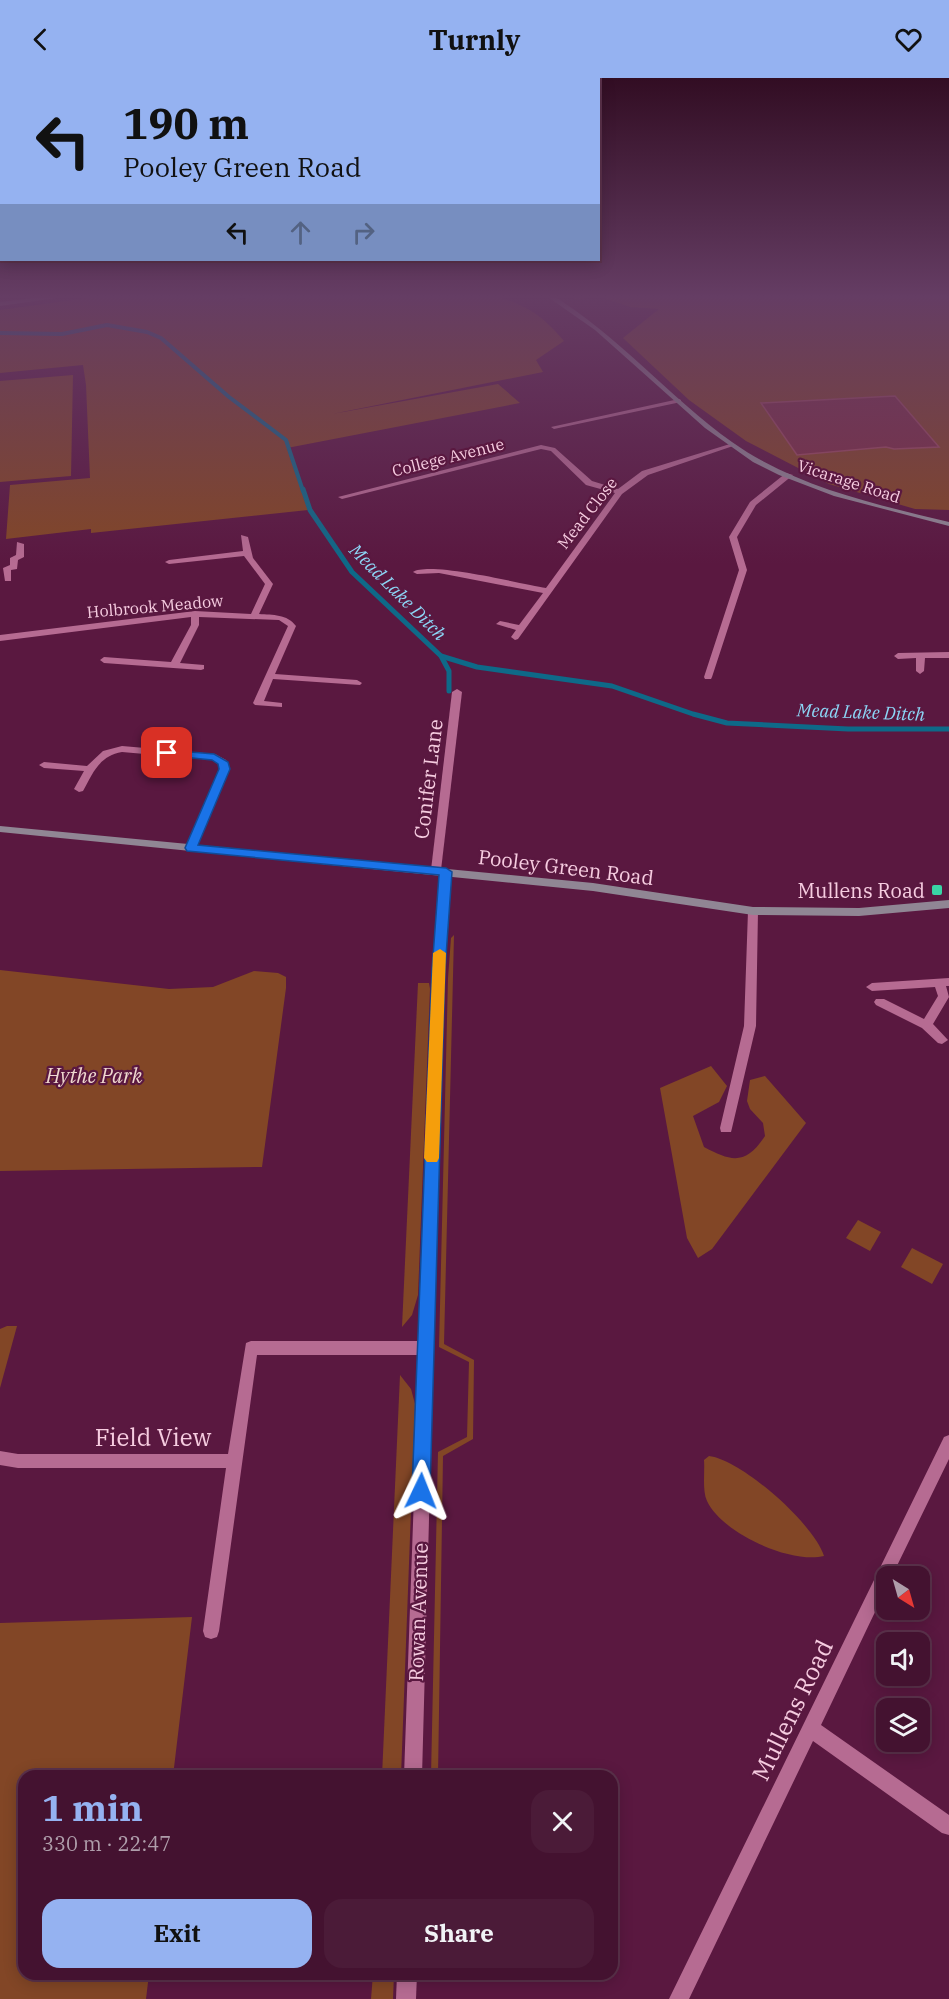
<!DOCTYPE html>
<html lang="en">
<head>
<meta charset="utf-8">
<style>
  body { margin:0; font-family:"IBM Plex Serif",serif; background:#4b1b38; color:#f1f3f6; height:100vh; display:flex; flex-direction:column; font-size:22px; white-space:nowrap }
  * { box-sizing:border-box; margin:0 }
  p { font-size:20px; color:#af9eab }
  .icon { flex:none; width:33px; height:33px; fill:none; stroke:currentColor; stroke-width:2; stroke-linecap:round; stroke-linejoin:round }
  .map { position:relative; flex:1; overflow:hidden }
  .panel { position:absolute; left:18px; top:1692px; width:600px; height:210px; display:flex; flex-direction:column; background:#441230; border-radius:18px; box-shadow:0 3px 15px #0003,0 0 0 2px #5c324c }
  .panel>* { flex:none }
  .banner { position:absolute; left:0px; top:0px; width:600px; height:183px; box-shadow:0 3px 15px #0003,0 0 0 2px #5c324c; background:#95b2f1; color:#111; overflow:hidden }
  .needle { width:39px; rotate:143deg }
  .buttons { position:absolute; left:876px; top:1488px; display:grid; gap:12px }
  .buttons a { display:grid; place-items:center; width:54px; height:54px; border-radius:12px; background:#441230; box-shadow:0 3px 15px #0003,0 0 0 2px #5c324c; font-size:30px }
  .pin { position:absolute; display:grid; place-items:center; width:51px; height:51px; color:#fff; margin:-26px; border-radius:12px; box-shadow:0 3px 9px #0006 }
  .me { position:absolute; width:66px; margin:-33px; rotate:2deg; stroke-linejoin:round; filter:drop-shadow(0 0 4px #0008) }
  .turn { display:flex; align-items:center; gap:21px; height:126px; padding:0 24px; font-size:27px }
  .turn .icon { width:78px; height:78px; stroke-width:2.5 }
  .turn b { display:block; font-size:42px; line-height:51px }
  .lanes { display:flex; align-items:center; height:57px; padding:0 24px; background:#0003; justify-content:center; gap:30px; direction:ltr }
  .lanes .off { opacity:.35 }
  .round { display:grid; place-items:center; flex:none; width:63px; height:63px; border-radius:18px; background:#4b1b38 }
  .head { display:flex; align-items:center; justify-content:space-between; height:102px; padding:0 24px }
  h1 { font-size:36px; font-weight:700; line-height:45px; color:#95b2f1 }
  .action { display:flex; gap:12px; margin-top:auto; padding:12px 24px }
  .action a { flex:1; height:69px; border-radius:18px; background:#95b2f1; color:#111; font-size:24px; font-weight:700; line-height:69px; text-align:center }
  .action a+a { background:#4b1b38; color:#f1f3f6 }
  header { display:flex; justify-content:space-between; align-items:center; height:78px; padding:0 24px; background:#95b2f1; color:#111; font-size:27px; font-weight:700 }
  .map>svg:first-child { display:block }
  .green { fill:#824626 }
  .lines { fill:none; stroke-linecap:round; stroke-linejoin:round }
  .stream-far1 { stroke:#0e6988; stroke-width:4 }
  .stream { stroke:#0e6988; stroke-width:5 }
  .building { fill:#7b2f42; stroke:#9a4b5c; stroke-width:1.5 }
  .street { fill:#b66b92; fill-rule:evenodd }
  .secondary { fill:#908694; fill-rule:evenodd }
  .route { fill:#1a73e8; stroke:#114b97; stroke-width:1.5 }
  .slow { fill:#f59e0b }
  .poi-dot { fill:#39d4a5; stroke:#5a1840; stroke-width:2 }
  .labels { text-anchor:middle; dominant-baseline:central; stroke-width:4.5; stroke-linejoin:round; paint-order:stroke }
  .far-street-label { font-size:16px; fill:#f6cce0; stroke:#5a1840 }
  .far-water-label { font-size:18px; font-style:italic; fill:#8cd6f6; stroke:#5a1840 }
  .street-label { font-size:20px; fill:#f6cce0; stroke:#5a1840 }
  .poi-label { font-size:20px; fill:#f6cce0; stroke:#5a1840; text-anchor:end }
  .park-label { font-size:20px; font-style:italic; fill:#efd9cf; stroke:#5a1840 }
  .near-street-label { font-size:24px; fill:#f6cce0; stroke:#5a1840 }
</style>
</head>
<body>
<header><svg class="icon" aria-label="back" viewBox="0 0 24 24"><path d="M15 5l-7 7 7 7"/></svg>Turnly<svg class="icon" aria-label="heart" viewBox="0 0 24 24"><path d="M12 20l-8-8c-3-5 5-10 8-4 3-6 11-1 8 4z"/></svg></header>
<div class="map">
<svg width="949" height="1921" viewBox="0 0 949 1921">
  <rect width="100%" height="100%" fill="#5a1840"/>
  <!-- green -->
  <g class="green">
    <path d="M110,217H230L242,222L261,217H492C527,228 540,235 564,263L536,282L543,294L332,336L498,306L520,325L287,370L308,432L91,455V451L6,461L10,407L90,400L86,307L83,287L0,295V232Z"/>
    <polygon points="568,217 949,217 949,432 915,431 829,406 746,363 689,322 623,260 659,231 631,229 596,218 576,222"/>
    <polygon points="73,297 71,398 0,404 0,303"/>
    <polygon points="454,857 444,1266 474,1282 473,1361 443,1378 438,1698 431,1698 438,1374 467,1359 469,1284 439,1269 448,900 451,860"/>
    <polygon points="0,892 169,911 213,909 254,893 278,895 286,899 286,910 262,1089 0,1093"/>
    <polygon points="418,905 429,905 430,911 418,1217 412,1237 402,1249"/>
    <path d="M711,988L727,1008L719,1024L693,1038L704,1069C732,1084 746,1087 765,1058L763,1045L750,1031L747,1023L750,1002L765,998L806,1045L712,1171L698,1180L687,1160L660,1010Z"/>
    <polygon points="858,1142 881,1154 870,1173 846,1160"/>
    <polygon points="912,1170 943,1186 932,1206 901,1189"/>
    <polygon points="7,1248 17,1248 0,1310 0,1251"/>
    <polygon points="400,1297 411,1311 415,1326 401,1698 382,1698"/>
    <path d="M709,1378C742,1382 814,1446 824,1478C790,1486 722,1455 707,1423C702,1412 705,1394 704,1382Z"/>
    <polygon points="192,1539 173,1698 24,1698 24,1896 149,1896 146,1921 0,1921 0,1545"/>
    <polygon points="373,1896 394,1896 393,1921 371,1921"/>
  </g>
  <g class="lines">
    <!-- stream-far1 -->
    <polyline class="stream-far1" points="0,255 62,256 107,247 147,254 161,260 229,319 286,362 303,413"/>
    <!-- stream -->
    <g class="stream">
      <polyline points="303,411 310,432 352,494 441,578 477,589 612,608 693,636 727,645 848,651 949,651"/>
      <polyline points="441,578 449,593 449,613"/>
    </g>
  </g>
  <!-- building -->
  <polygon class="building" points="895,318 939,369 894,371 886,369 797,377 761,325"/>
  <g class="lines">
    <!-- street -->
    <g class="street">
      <polygon points="679,321 681,322 681,324 554,351 551,349"/>
      <path d="M730,366L736,367L648,397L622,416L518,561L515,562L511,559L516,552L496,546L500,543L519,547L543,515L439,495L417,496L413,494C430,483 521,506 546,510L615,415L586,407L551,373L541,371L342,421L338,419L541,367L555,370L592,403L618,411L642,393Z"/>
      <polygon points="786,395 793,397 756,427 737,459 747,492 712,599 711,601 705,601 704,599 739,492 729,459 750,424"/>
      <path d="M241,457L248,459L253,480L273,506L259,536C273,537 287,536 296,548L275,596L357,602L362,605L360,607L273,601L264,623L282,625V629L255,627L253,625L288,548L279,542L199,539V547L180,585L204,587V591L201,592L104,585L100,582L104,579L171,584L191,547V539L0,563V557L195,533L251,536L265,506L244,478L169,486L165,484L169,482L243,473Z"/>
      <polygon points="17,464 24,466 24,479 18,482 17,491 11,492 11,503 5,503 3,490 10,487 10,480 16,477"/>
      <polygon points="949,574 949,580 925,580 924,593 920,596 916,593 916,580 898,581 894,578 898,575"/>
      <polygon points="457,611 462,614 441,792 436,795 431,792 452,614"/>
      <path d="M122,668L215,676L226,682L229,691L195,772L191,773L186,770L219,691L218,685L213,682L122,674C99,678 93,695 83,713L79,714L74,711L84,693L44,690L39,687L44,684L87,688L103,673Z"/>
      <polygon points="446,791 451,794 444,892 422,1698 404,1698 419,1277 257,1277 219,1553 217,1559 211,1561 205,1559 203,1553 226,1390 18,1390 0,1387 0,1373 18,1376 228,1376 246,1265 251,1263 419,1263 432,892 441,794"/>
      <polygon points="753,829 758,833 756,948 732,1050 731,1054 721,1054 720,1050 744,948 748,833"/>
      <polygon points="949,900 949,908 946,908 949,919 933,946 948,962 942,966 938,965 922,950 876,927 874,924 876,921 884,921 924,941 938,918 935,909 872,913 866,909 872,905"/>
      <polygon points="949,1357 949,1381 892,1498 886,1498 886,1511 821,1647 949,1737 949,1757 942,1755 813,1663 689,1921 669,1921 944,1359"/>
      <polygon points="397,1896 417,1896 416,1921 396,1921"/>
    </g>
    <!-- secondary -->
    <g class="secondary">
      <polygon points="60,217 78,217 0,228 0,224"/>
      <path d="M545,217H552C619,258 669,319 732,364C795,409 875,426 949,444V448L834,418L779,397L753,384L705,350L595,252Z"/>
      <polygon points="0,748 593,805 753,829 859,830 949,822 949,830 859,838 753,837 593,813 0,754"/>
    </g>
  </g>
  <!-- sky -->
  <linearGradient id="sky" x2="0" y2="1"><stop stop-color="#320d23"/><stop offset="0.45" stop-color="#653d64"/><stop offset="1" stop-color="#653d64" stop-opacity="0"/></linearGradient>
  <rect width="949" height="486" fill="url(#sky)"/>
  <!-- route -->
  <polygon class="route" points="167,672 214,676 228,684 230,691 198,767 446,790 452,794 445,892 430,1413 428,1419 421,1422 415,1419 412,1413 432,892 439,797 187,773 185,770 219,691 218,686 212,682 163,677 162,675"/>
  <!-- slow -->
  <polygon class="slow" points="440,871 446,875 439,1080 437,1084 427,1084 424,1080 433,875"/>
  <!-- markers -->
  <rect class="poi-dot" x="931" y="806" width="12" height="12" rx="3"/>
  <g class="labels">
    <!-- far-street labels -->
    <g class="far-street-label">
      <text transform="translate(448 379) rotate(-14)">College Avenue</text>
      <text transform="translate(849 403) rotate(18)">Vicarage Road</text>
      <text transform="translate(587 435) rotate(-52)">Mead Close</text>
      <text transform="translate(155 528) rotate(-5)">Holbrook Meadow</text>
    </g>
    <!-- far-water labels -->
    <g class="far-water-label">
      <text transform="translate(398 514) rotate(45)">Mead Lake Ditch</text>
      <text transform="translate(861 634) rotate(2)">Mead Lake Ditch</text>
    </g>
    <!-- street labels -->
    <g class="street-label">
      <text transform="translate(428 701) rotate(-83)">Conifer Lane</text>
      <text transform="translate(566 789) rotate(7)">Pooley Green Road</text>
      <text transform="translate(418 1534) rotate(-88)">Rowan Avenue</text>
    </g>
    <!-- poi labels -->
    <g class="poi-label">
      <text x="925" y="812">Mullens Road</text>
    </g>
    <!-- park labels -->
    <g class="park-label">
      <text x="94" y="997">Hythe Park</text>
    </g>
    <!-- near-street labels -->
    <g class="near-street-label">
      <text x="153" y="1359">Field View</text>
      <text transform="translate(792 1632) rotate(-64)">Mullens Road</text>
    </g>
  </g>
</svg>
<div class="buttons">
<a><svg class="needle" viewBox="-14 -14 28 28"><path d="M0-13l5 13h-10z" fill="#e53935"/><path d="M0 13l5-13h-10z" fill="#af9eab"/></svg></a>
<a><svg class="icon" aria-label="sound" viewBox="0 0 24 24"><path d="M4 9h4l5-4v14l-5-4H4zM17 9q2 3 0 6"/></svg></a>
<a><svg class="icon" aria-label="layers" viewBox="0 0 24 24"><path d="M12 4l9 5-9 5-9-5zM3 14l9 5 9-5"/></svg></a>
</div>
<div class="pin" style="left:167px;top:675px;background:#d93025"><svg class="icon" aria-label="arrive" viewBox="0 0 24 24"><path d="M6 21V4h12l-3 4 3 4H6"/></svg></div>
<svg class="me" style="left:421px;top:1413px" viewBox="-20 -20 40 40"><path d="M0-17L14 15 0 8-14 15z" fill="#1a73e8" stroke="#fff" stroke-width="4"/></svg>
<div class="banner">
<div class="turn"><svg class="icon" aria-label="left" viewBox="0 0 24 24"><path d="M17 20v-9H6M10 6l-5 5 5 5"/></svg><div><b>190 m</b>Pooley Green Road</div></div>
<div class="lanes"><svg class="icon" aria-label="left" viewBox="0 0 24 24"><path d="M17 20v-9H6M10 6l-5 5 5 5"/></svg><svg class="icon off" aria-label="ahead" viewBox="0 0 24 24"><path d="M12 20V5M6 11l6-6 6 6"/></svg><svg class="icon off" aria-label="right" viewBox="0 0 24 24"><path d="M7 20v-9h11M14 6l5 5-5 5"/></svg></div>
</div>
<section class="panel">
<div class="head"><div><h1>1 min</h1><p>330 m · 22:47</p></div><a class="round"><svg class="icon" aria-label="close" viewBox="0 0 24 24"><path d="M6 6l12 12M18 6L6 18"/></svg></a></div>
<div class="action"><a>Exit</a><a>Share</a></div>
</section>
</div>
</body>
</html>
